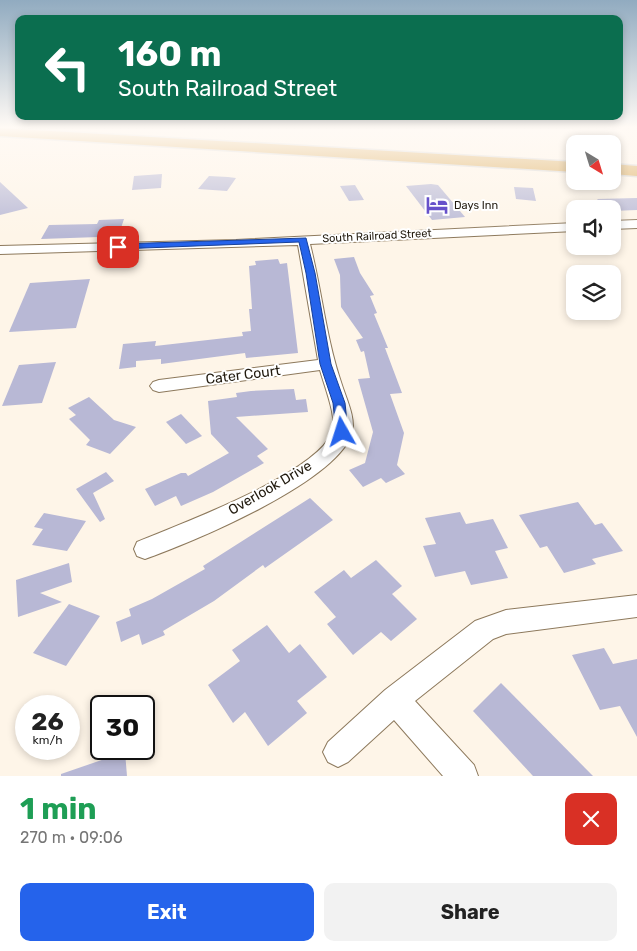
<!DOCTYPE html>
<html lang="en">
<head>
<meta charset="utf-8">
<style>
  body { margin:0; font-family:Rubik,sans-serif; background:#f2f2f2; color:#222; height:100vh; display:flex; flex-direction:column; font-size:19px; white-space:nowrap }
  * { box-sizing:border-box; margin:0 }
  p { font-size:16px; color:#767676 }
  .icon { flex:none; width:28px; height:28px; fill:none; stroke:currentColor; stroke-width:2; stroke-linecap:round; stroke-linejoin:round }
  .map { position:relative; height:776px; overflow:hidden }
  .panel { display:flex; flex-direction:column; background:#fff; flex:1 }
  .panel>* { flex:none }
  .top-card { position:absolute; left:15px; top:15px; width:608px; height:105px; border-radius:10px; box-shadow:0 2px 8px #0003; background:#0b6e4f; color:#fff; overflow:hidden }
  .needle { width:32px; rotate:142deg }
  .controls { position:absolute; left:566px; top:135px; display:grid; gap:10px }
  .controls a { display:grid; place-items:center; width:55px; height:55px; border-radius:10px; background:#fff; box-shadow:0 2px 8px #0003; font-size:25px }
  .speed { position:absolute; left:15px; top:695px; display:flex; gap:10px; font-size:25px; font-weight:700; text-align:center }
  .speed>* { display:grid; place-content:center; width:65px; height:65px; border-radius:50%; background:#fff; box-shadow:0 2px 8px #0003; line-height:1 }
  .speed small { font-size:12px; font-weight:400 }
  .speed .limit { border:2px solid #111; border-radius:8px; background:#fff; color:#111 }
  .pin { position:absolute; display:grid; place-items:center; width:42px; height:42px; color:#fff; margin:-21px; border-radius:10px; box-shadow:0 2px 8px #0006 }
  .me { position:absolute; width:55px; margin:-28px; rotate:354deg; stroke-linejoin:round; filter:drop-shadow(0 0 4px #0008) }
  .turn { display:flex; align-items:center; gap:18px; height:105px; padding:0 20px; font-size:22px }
  .turn .icon { width:65px; height:65px; stroke-width:2.5 }
  .turn b { display:block; font-size:35px; line-height:42px }
  .round { display:grid; place-items:center; flex:none; width:52px; height:52px; border-radius:10px; background:#f2f2f2 }
  .overview { display:flex; align-items:center; justify-content:space-between; height:85px; padding:0 20px }
  h1 { font-size:30px; font-weight:700; line-height:38px; color:#1e9e55 }
  .primary-button { display:flex; gap:10px; margin-top:auto; padding:10px 20px }
  .primary-button a { flex:1; height:58px; border-radius:10px; background:#2563eb; color:#fff; font-size:20px; font-weight:700; line-height:58px; text-align:center }
  .primary-button a+a { background:#f2f2f2; color:#222 }
  .map>svg:first-child { display:block }
  .building { fill:#b8b8d5 }
  .lines { fill:none; stroke-linecap:round; stroke-linejoin:round }
  .minor-casing { stroke:#8d795c; stroke-width:2 }
  .highway-casing { stroke:#d7d6d4; stroke-width:3 }
  .minor { fill:#fff; fill-rule:evenodd }
  .highway { fill:#d9a752; fill-rule:evenodd }
  .route { fill:#2563eb; stroke:#184099 }
  .labels { text-anchor:middle; dominant-baseline:central; stroke-width:4; stroke-linejoin:round; paint-order:stroke }
  .far-poi-label { font-size:11px; fill:#211a0e; stroke:#fff; text-anchor:start }
  .far-street-label { font-size:11px; fill:#211a0e; stroke:#fff }
  .street-label { font-size:14px; fill:#211a0e; stroke:#fff }
</style>
</head>
<body>
<div class="map">
<svg width="637" height="776" viewBox="0 0 637 776">
  <rect width="100%" height="100%" fill="#fef5e8"/>
  <!-- building -->
  <g class="building">
    <polygon points="162,174 161,188 132,190 134,176"/>
    <polygon points="209,176 228,177 236,178 227,191 198,189"/>
    <polygon points="0,182 28,208 0,215"/>
    <polygon points="431,184 438,185 465,217 432,220 406,186"/>
    <polygon points="355,185 364,200 349,201 340,186"/>
    <polygon points="514,187 533,188 536,201 516,199"/>
    <polygon points="637,198 637,210 612,211 612,209 606,209 597,199"/>
    <polygon points="124,219 119,234 100,234 99,237 41,239 49,225 97,224 99,220"/>
    <polygon points="354,257 360,273 374,295 370,296 377,313 374,314 388,348 385,348 402,393 390,394 404,433 397,465 405,474 386,483 381,478 363,487 349,470 365,463 373,432 358,379 370,378 364,351 361,352 356,340 363,338 341,307 340,275 334,259"/>
    <polygon points="278,259 280,264 287,263 298,353 246,358 245,353 161,364 161,359 136,361 136,367 119,369 123,344 156,341 155,346 243,336 242,332 251,331 249,309 252,309 249,266 256,265 255,261"/>
    <polygon points="90,279 76,328 9,332 30,283"/>
    <polygon points="56,362 42,403 2,406 19,365"/>
    <polygon points="294,389 296,400 306,399 308,412 236,417 268,449 257,456 264,463 213,492 181,506 176,496 155,506 145,489 181,473 186,473 188,476 229,453 211,434 208,401 237,397 236,393 251,391"/>
    <polygon points="89,397 114,420 136,427 110,454 86,445 90,440 69,419 76,415 68,408"/>
    <polygon points="181,414 202,436 186,444 166,422"/>
    <polygon points="106,472 114,481 93,493 105,519 100,522 76,489"/>
    <polygon points="310,498 333,520 265,568 263,565 214,601 163,631 165,635 142,645 139,634 121,642 116,622 131,616 129,609 152,599 205,569 203,566"/>
    <polygon points="578,502 595,525 602,523 623,551 592,559 596,564 564,573 547,546 540,548 519,515"/>
    <polygon points="460,512 466,524 493,519 508,548 495,551 508,578 471,585 465,571 435,577 423,546 436,544 425,518"/>
    <polygon points="44,513 86,521 67,551 32,545 43,529 34,527"/>
    <polygon points="376,560 402,586 392,594 417,619 391,641 381,632 353,655 327,624 336,617 314,592 344,570 351,578"/>
    <polygon points="69,563 72,582 40,593 62,602 18,617 16,580"/>
    <polygon points="69,604 100,616 66,666 33,653"/>
    <polygon points="267,625 289,653 300,644 327,677 297,701 307,713 268,746 245,712 233,723 208,685 240,661 232,650"/>
    <polygon points="604,648 613,664 637,659 637,737 620,706 600,710 572,655"/>
    <polygon points="501,683 593,776 533,776 473,711"/>
    <polygon points="125,752 127,776 61,776 61,774"/>
  </g>
  <g class="lines">
    <!-- minor casing -->
    <g class="minor-casing">
      <g id="minor">
        <polygon points="637,220 637,228 612,229 612,221"/>
        <path d="M575,223V231L310,244C322,291 326,339 342,385C346,398 356,418 352,433C337,482 193,542 145,559L137,556L134,549L137,542C180,524 314,475 332,433C338,419 324,385 320,370L159,392L153,390L150,386L153,382L159,380L318,360L298,245L0,254V246L236,240Z"/>
        <polygon points="637,595 637,617 506,634 493,639 415,701 474,765 478,776 443,776 394,720 348,762 338,767 328,762 323,752 328,742 385,690 475,621 506,610"/>
      </g>
    </g>
    <!-- highway casing -->
    <g class="highway-casing">
      <g id="highway">
        <polygon points="0,128 575,162 575,172 0,136"/>
        <polygon points="612,164 637,166 637,176 612,174"/>
      </g>
    </g>
    <!-- minor -->
    <use href="#minor" class="minor"/>
    <!-- highway -->
    <use href="#highway" class="highway"/>
  </g>
  <!-- sky -->
  <linearGradient id="sky" x2="0" y2="1"><stop stop-color="#91abc0"/><stop offset="0.54" stop-color="#fffaf5"/><stop offset="1" stop-color="#fffaf5" stop-opacity="0"/></linearGradient>
  <rect width="637" height="236" fill="url(#sky)"/>
  <!-- route -->
  <polygon class="route" points="306,238 315,273 331,364 345,403 348,432 342,437 336,432 333,403 320,364 306,273 299,242 118,249 113,247 118,244"/>
  <!-- icons -->
  <defs>
    <g id="hotel-bare" transform="scale(1.725)"><path d="M-6-4.5h1.5V1H6V5H4.5V3h-9V5H-6ZM-4 0a1.8 1.8 0 1 1 3.6 0ZM.5 0V-2.5h3Q6-2.5 6 0Z" fill="#6651ca" stroke="#fff" stroke-width="2.5" paint-order="stroke"/></g>
  </defs>
  <g fill-rule="evenodd">
    <use href="#hotel-bare" x="437" y="205"/>
  </g>
  <g class="labels">
    <!-- far-poi labels -->
    <g class="far-poi-label">
      <text x="454" y="205">Days Inn</text>
    </g>
    <!-- far-street labels -->
    <g class="far-street-label">
      <text transform="translate(377 236) rotate(-3)">South Railroad Street</text>
    </g>
    <!-- street labels -->
    <g class="street-label">
      <text transform="translate(243 375) rotate(-7)">Cater Court</text>
      <text transform="translate(270 488) rotate(-30)">Overlook Drive</text>
    </g>
  </g>
</svg>
<div class="controls">
<a><svg class="needle" viewBox="-14 -14 28 28"><path d="M0-13l5 13h-10z" fill="#e53935"/><path d="M0 13l5-13h-10z" fill="#767676"/></svg></a>
<a><svg class="icon" aria-label="sound" viewBox="0 0 24 24"><path d="M4 9h4l5-4v14l-5-4H4zM17 9q2 3 0 6"/></svg></a>
<a><svg class="icon" aria-label="layers" viewBox="0 0 24 24"><path d="M12 4l9 5-9 5-9-5zM3 14l9 5 9-5"/></svg></a>
</div>
<div class="speed"><div>26<small>km/h</small></div><div class="limit">30</div></div>
<div class="pin" style="left:118px;top:247px;background:#d93025"><svg class="icon" aria-label="arrive" viewBox="0 0 24 24"><path d="M6 21V4h12l-3 4 3 4H6"/></svg></div>
<svg class="me" style="left:342px;top:432px" viewBox="-20 -20 40 40"><path d="M0-17L14 15 0 8-14 15z" fill="#2563eb" stroke="#fff" stroke-width="4"/></svg>
<div class="top-card">
<div class="turn"><svg class="icon" aria-label="left" viewBox="0 0 24 24"><path d="M17 20v-9H6M10 6l-5 5 5 5"/></svg><div><b>160 m</b>South Railroad Street</div></div>
</div>
</div>
<section class="panel">
<div class="overview"><div><h1>1 min</h1><p>270 m · 09:06</p></div><a class="round" style="background:#d93025;color:#fff"><svg class="icon" aria-label="close" viewBox="0 0 24 24"><path d="M6 6l12 12M18 6L6 18"/></svg></a></div>
<div class="primary-button"><a>Exit</a><a>Share</a></div>
</section>
</body>
</html>
